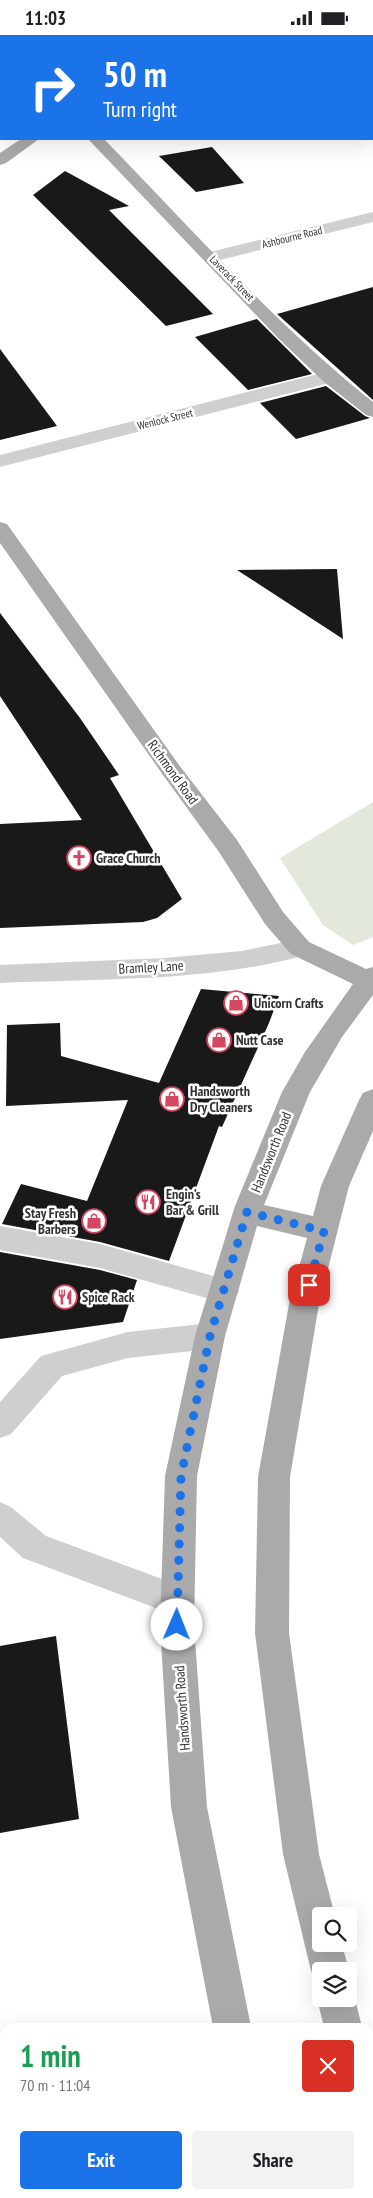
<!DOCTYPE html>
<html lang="en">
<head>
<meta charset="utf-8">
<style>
  body { margin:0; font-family:"PT Sans Narrow",sans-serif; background:#f2f2f2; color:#202124; height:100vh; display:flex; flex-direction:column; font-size:19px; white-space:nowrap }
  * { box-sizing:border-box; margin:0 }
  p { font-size:16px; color:#757577 }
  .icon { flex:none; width:28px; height:28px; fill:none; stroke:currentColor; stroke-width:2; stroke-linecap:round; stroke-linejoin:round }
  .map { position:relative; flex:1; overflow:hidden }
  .side { position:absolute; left:0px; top:1988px; width:374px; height:176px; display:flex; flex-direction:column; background:#fff; border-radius:15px 15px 0 0; box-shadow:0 5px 20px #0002 }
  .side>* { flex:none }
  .guide { position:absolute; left:0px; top:0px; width:374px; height:105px; box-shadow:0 5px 20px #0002; background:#1a73e8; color:#fff; overflow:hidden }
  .tools { position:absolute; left:312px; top:1872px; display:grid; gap:10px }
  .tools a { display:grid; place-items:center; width:45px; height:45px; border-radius:5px; background:#fff; box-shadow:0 5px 20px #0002; font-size:25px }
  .pin { position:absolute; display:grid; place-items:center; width:42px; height:42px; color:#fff; margin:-21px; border-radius:10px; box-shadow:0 2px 8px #0006 }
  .me { position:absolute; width:55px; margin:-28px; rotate:1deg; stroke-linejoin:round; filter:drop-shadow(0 0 4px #0008) }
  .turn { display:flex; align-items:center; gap:18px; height:105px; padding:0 20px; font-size:22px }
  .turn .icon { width:65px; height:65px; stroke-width:2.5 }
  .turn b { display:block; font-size:35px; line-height:42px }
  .round { display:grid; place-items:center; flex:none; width:52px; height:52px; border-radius:5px; background:#f2f2f2 }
  .head { display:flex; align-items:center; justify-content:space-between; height:85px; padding:0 20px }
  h1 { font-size:30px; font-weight:700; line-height:38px; color:#1e9e55 }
  .cta { display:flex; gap:10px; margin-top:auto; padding:10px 20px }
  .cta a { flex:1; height:58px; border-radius:5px; background:#1a73e8; color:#fff; font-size:20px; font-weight:700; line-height:58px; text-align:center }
  .cta a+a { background:#f2f2f2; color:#202124 }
  .status { display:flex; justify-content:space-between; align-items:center; height:35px; padding:0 25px; background:#fff; direction:ltr }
  .status svg { height:14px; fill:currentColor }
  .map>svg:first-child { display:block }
  .green { fill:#e3e8dc }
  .building { fill:#191919 }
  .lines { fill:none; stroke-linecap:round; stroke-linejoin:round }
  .minor { fill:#cfcfcf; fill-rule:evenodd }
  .major { fill:#aaa; fill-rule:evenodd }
  .route { stroke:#1a73e8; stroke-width:9; stroke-dasharray:0 16.2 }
  .labels { text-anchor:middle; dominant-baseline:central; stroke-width:5; stroke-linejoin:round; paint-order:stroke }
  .far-street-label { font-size:11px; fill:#323232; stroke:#fff }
  .street-label { font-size:14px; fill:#323232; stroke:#fff }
  .poi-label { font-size:14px; font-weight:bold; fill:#323232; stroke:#fff; text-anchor:start }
</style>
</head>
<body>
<div class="status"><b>11:03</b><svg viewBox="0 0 49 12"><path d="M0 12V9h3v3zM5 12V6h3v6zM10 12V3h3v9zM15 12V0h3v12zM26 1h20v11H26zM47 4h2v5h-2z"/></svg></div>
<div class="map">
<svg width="373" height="2163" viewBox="0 0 373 2163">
  <rect width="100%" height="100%" fill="#fff"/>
  <!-- green -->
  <polygon class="green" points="373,767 373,902 353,910 323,890 280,823"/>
  <!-- building -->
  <g class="building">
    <polygon points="212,112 244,148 196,157 159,121"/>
    <polygon points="65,136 129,171 109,175 213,279 166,291 33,160"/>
    <polygon points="373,252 373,365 277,279"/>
    <polygon points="257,284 312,339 248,355 195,302"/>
    <polygon points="0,314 57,391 0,405"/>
    <polygon points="326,351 365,381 370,383 296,404 260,368"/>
    <polygon points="337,534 343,604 237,535"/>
    <polygon points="0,578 80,683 119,740 110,743 182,864 157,883 143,887 0,893 0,789 82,785 0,661"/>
    <polygon points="201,954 279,961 269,988 222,1092 219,1091 169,1226 100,1207 2,1189 21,1149 87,1166 128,1065 6,1071 7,990 60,988 61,1021 159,1048"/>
    <polygon points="0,1217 100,1235 137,1245 123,1287 0,1304"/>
    <polygon points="56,1601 79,1784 0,1798 0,1611"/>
  </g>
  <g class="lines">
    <!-- minor -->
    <g class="minor">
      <polygon points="373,38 373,47 372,47 372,38"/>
      <polygon points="373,177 373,187 212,227 206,226 203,222 206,218"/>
      <polygon points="330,336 337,338 339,342 337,346 0,432 0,420"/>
      <path d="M300,904L309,907L313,913L309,919C215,947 98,944 0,948V930L164,923L242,916Z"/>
      <polygon points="0,1191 100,1209 224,1244 234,1247 239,1256 234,1265 224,1268 100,1233 0,1215"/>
      <polygon points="210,1288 221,1292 225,1301 221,1310 210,1314 128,1323 62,1341 11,1399 0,1403 0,1367 41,1321 128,1297"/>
      <polygon points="0,1467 11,1472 46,1501 189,1554 194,1565 189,1576 177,1581 23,1523 0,1502"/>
      <polygon points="5,2138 5,2159 25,2159 23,2163 0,2163 0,2140"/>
    </g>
    <!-- major -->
    <g class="major">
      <polygon points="21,104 39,104 6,128 0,130 0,118"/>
      <path d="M88,104H104C191,193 276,290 373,367V382L366,380L323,346L278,303Z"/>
      <polygon points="0,487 7,489 179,730 237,805 283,877 309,907 366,934 373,932 373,960 342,1002 310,1057 264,1170 313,1181 321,1151 359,1065 363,1058 373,1054 373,1096 349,1151 319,1269 290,1442 289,1598 319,1819 335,1881 321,1881 321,1909 342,1909 349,1936 321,1936 321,1951 317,1949 311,1936 283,1819 255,1598 258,1442 289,1269 307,1203 257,1191 225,1301 197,1441 194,1590 207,1772 251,1992 213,1992 171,1772 160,1590 165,1441 195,1301 235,1171 282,1057 305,1017 353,949 291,919 265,889 219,817 163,740 0,508"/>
      <polygon points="349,1950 355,1964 362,1992 324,1992 317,1964 321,1953 321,1964 349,1964"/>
      <polygon points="369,2079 373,2081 373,2133 369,2131"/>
      <polygon points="254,2159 294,2159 295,2163 255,2163"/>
    </g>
  </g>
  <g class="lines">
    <!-- route -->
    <polyline class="route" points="177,1590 181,1441 210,1301 247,1177 324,1196 309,1250"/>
  </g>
  <!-- icons -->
  <defs>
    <g id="church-ring" transform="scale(1.25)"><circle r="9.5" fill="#fff" stroke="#d64660" stroke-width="1.5"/><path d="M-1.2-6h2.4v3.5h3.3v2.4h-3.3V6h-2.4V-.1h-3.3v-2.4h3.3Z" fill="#d64660"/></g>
    <g id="shop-ring" transform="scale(1.25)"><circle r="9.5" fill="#fff" stroke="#d64660" stroke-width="1.5"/><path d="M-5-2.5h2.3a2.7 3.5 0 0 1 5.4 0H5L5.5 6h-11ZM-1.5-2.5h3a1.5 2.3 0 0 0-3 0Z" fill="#d64660"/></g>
    <g id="restaurant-ring" transform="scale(1.25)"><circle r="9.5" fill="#fff" stroke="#d64660" stroke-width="1.5"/><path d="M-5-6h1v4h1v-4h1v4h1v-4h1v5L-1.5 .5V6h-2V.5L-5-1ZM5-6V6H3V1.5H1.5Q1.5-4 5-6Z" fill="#d64660"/></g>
  </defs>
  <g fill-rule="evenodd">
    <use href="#church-ring" x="79" y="823"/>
    <use href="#shop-ring" x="236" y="968"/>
    <use href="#shop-ring" x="219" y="1005"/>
    <use href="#shop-ring" x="172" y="1064"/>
    <use href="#restaurant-ring" x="148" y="1167"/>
    <use href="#shop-ring" x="94" y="1186"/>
    <use href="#restaurant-ring" x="65" y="1262"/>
  </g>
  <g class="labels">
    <!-- far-street labels -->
    <g class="far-street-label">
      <text transform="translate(292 202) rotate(-14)">Ashbourne Road</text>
      <text transform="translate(232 243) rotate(46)">Laverack Street</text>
      <text transform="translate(165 384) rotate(-14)">Wenlock Street</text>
    </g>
    <!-- street labels -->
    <g class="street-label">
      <text transform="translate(173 737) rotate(54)">Richmond Road</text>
      <text transform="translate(151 932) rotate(-3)">Bramley Lane</text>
      <text transform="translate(271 1117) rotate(-68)">Handsworth Road</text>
      <text transform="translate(182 1673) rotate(-94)">Handsworth Road</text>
    </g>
    <!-- poi labels -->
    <g class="poi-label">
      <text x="96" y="823">Grace Church</text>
      <text x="254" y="968">Unicorn Crafts</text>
      <text x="236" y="1005">Nutt Case</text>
      <text x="190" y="1056">Handsworth<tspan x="190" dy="16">Dry Cleaners</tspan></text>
      <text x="166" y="1159">Engin’s<tspan x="166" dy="16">Bar &amp; Grill</tspan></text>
      <text x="76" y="1178" text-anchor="end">Stay Fresh<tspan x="76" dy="16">Barbers</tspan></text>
      <text x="82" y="1262">Spice Rack</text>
    </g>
  </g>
</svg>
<div class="tools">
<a><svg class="icon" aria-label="search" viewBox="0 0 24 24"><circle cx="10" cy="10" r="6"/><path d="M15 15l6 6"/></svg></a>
<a><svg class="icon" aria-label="layers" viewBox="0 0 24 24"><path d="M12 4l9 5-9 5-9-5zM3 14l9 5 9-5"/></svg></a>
</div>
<div class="pin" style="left:309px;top:1250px;background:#d93025"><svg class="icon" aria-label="arrive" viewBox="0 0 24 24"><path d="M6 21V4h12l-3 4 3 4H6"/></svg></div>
<svg class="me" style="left:177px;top:1590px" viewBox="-20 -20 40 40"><circle r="19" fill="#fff"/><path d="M0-13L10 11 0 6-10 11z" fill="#1a73e8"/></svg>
<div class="guide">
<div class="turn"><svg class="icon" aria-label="right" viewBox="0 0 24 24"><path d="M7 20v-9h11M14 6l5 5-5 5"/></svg><div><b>50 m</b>Turn right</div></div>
</div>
<section class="side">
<div class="head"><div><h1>1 min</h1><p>70 m · 11:04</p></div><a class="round" style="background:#d93025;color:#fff"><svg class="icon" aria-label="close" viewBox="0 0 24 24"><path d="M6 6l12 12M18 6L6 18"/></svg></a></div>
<div class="cta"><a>Exit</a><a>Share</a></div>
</section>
</div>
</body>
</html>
